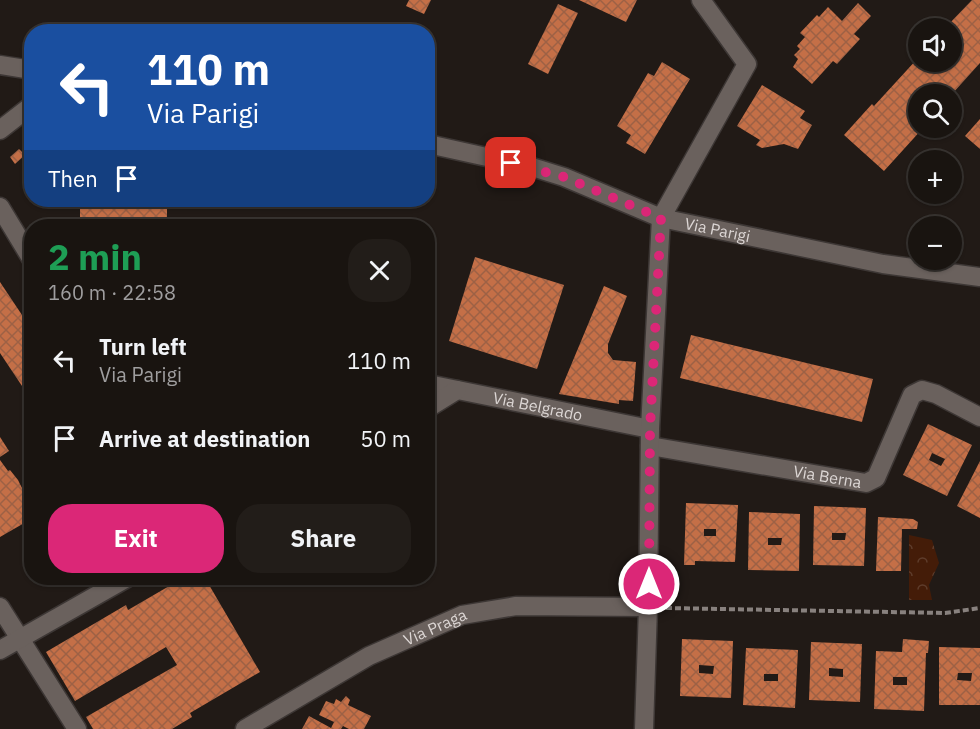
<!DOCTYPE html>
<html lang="en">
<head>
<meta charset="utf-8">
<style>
  body { margin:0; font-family:"IBM Plex Sans",sans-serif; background:#221d19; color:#f1f3f6; height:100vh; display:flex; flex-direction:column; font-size:22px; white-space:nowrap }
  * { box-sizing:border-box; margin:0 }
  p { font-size:20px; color:#9f9e9f }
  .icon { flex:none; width:33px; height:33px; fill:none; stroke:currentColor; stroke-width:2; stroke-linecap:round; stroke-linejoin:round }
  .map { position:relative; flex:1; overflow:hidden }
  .panel { position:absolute; left:24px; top:219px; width:411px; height:366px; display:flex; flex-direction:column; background:#191410; border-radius:24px; box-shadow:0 2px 4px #0004,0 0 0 2px #373330 }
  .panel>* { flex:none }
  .top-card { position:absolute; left:24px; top:24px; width:411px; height:183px; border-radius:24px; box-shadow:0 2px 4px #0004,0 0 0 2px #373330; background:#1a4fa0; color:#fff; overflow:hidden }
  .controls { position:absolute; left:908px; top:18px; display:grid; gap:12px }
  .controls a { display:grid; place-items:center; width:54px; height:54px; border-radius:50%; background:#191410; box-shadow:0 2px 4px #0004,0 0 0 2px #373330; font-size:30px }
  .pin { position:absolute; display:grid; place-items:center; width:51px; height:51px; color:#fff; margin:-26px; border-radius:12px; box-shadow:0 3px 9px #0006 }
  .me { position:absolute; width:66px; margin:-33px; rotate:0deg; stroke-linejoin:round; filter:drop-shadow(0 0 4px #0008) }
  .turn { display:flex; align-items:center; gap:21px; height:126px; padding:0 24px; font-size:27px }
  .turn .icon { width:78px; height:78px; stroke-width:2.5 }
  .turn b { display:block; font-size:42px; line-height:51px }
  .then { display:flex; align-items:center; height:57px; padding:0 24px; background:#0003; gap:12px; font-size:22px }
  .round { display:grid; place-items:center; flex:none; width:63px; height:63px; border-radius:24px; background:#221d19 }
  .headline { display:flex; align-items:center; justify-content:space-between; height:102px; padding:0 24px }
  h1 { font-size:36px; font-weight:800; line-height:45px; color:#1e9e55 }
  .action { display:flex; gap:12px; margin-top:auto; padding:12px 24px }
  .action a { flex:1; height:69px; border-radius:24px; background:#db2777; color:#fff; font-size:24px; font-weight:800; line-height:69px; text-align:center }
  .action a+a { background:#221d19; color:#f1f3f6 }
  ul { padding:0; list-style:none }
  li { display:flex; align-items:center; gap:18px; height:78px; padding:0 24px }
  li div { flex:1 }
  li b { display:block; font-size:22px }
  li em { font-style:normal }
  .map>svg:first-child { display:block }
  .park { fill:url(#park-crowns) }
  .building { fill:url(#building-cross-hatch); fill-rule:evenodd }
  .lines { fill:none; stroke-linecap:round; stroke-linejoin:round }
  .street-casing { stroke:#3d3735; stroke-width:21 }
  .path { stroke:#88817e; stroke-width:4; stroke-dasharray:6 3; stroke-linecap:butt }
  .street { stroke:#6a615d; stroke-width:18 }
  .route { stroke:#db2777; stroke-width:10; stroke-dasharray:0 18 }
  .labels { text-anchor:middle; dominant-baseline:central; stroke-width:6; stroke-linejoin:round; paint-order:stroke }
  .street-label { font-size:16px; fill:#dcd6d4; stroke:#18110e }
</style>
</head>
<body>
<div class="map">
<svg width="980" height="729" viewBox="0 0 980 729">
  <defs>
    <pattern id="park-crowns" width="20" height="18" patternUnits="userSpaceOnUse" patternTransform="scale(1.5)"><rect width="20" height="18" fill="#441c08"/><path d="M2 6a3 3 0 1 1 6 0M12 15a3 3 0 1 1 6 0" fill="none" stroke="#5e3c2b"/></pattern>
    <pattern id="building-cross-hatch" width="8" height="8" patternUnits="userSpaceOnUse" patternTransform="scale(1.5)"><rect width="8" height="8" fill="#c46f47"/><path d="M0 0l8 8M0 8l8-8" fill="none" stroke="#9d6145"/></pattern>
  </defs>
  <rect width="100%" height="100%" fill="#211a16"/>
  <!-- park -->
  <polygon class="park" points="909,535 932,540 939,563 929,585 932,600 909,600"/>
  <!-- building -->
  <g class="building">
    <polygon points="409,0 431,0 424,14 406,6"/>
    <polygon points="579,0 637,0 626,22"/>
    <polygon points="972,0 980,0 980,63 952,94 918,94 918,128 923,128 884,171 844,135 872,104 874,106 918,58 918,62 951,62 951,28 945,28"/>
    <polygon points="858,3 871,16 854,34 860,39 837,64 833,61 812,84 793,67 798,59 794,55 800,49 797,46 805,37 800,33 817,15 819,17 828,7 842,21"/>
    <polygon points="558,4 578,13 548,74 528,64"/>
    <polygon points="662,62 690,79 645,154 626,143 631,135 617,126 648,73 654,76"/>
    <polygon points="762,85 805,111 800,118 812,125 798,149 784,144 762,148 756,145 760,140 737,126"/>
    <polygon points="980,119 980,149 965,136"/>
    <polygon points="19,149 25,155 15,164 10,157"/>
    <polygon points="80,200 167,200 167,222 80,223"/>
    <polygon points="475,257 564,285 537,369 449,341"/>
    <polygon points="0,282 32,330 32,401 0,353"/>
    <polygon points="604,286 627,296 608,344 608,353 613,360 636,362 633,401 619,400 619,404 559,394"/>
    <polygon points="691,335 873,379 862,422 680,378"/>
    <path d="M928,424L972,445L947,496L903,475ZM932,453L945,459L941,466L929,460Z"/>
    <polygon points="0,437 9,451 0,457"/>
    <polygon points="32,459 32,477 23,464"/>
    <polygon points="0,460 8,471 10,470 18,480 23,490 27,488 32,494 32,509 22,514 26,522 0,537"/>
    <polygon points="980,461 980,518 957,506"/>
    <path d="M686,503L738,505L735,562L695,561V565H684ZM704,529H716V536H704Z"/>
    <path d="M814,506L866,508L864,566L813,565ZM832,533H846L845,540H832Z"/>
    <path d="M749,512L800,514L799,571L748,570ZM768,538H782L781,545H768Z"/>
    <polygon points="878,517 913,519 918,522 917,529 902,529 901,571 876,571"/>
    <polygon points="183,578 205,578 260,672 190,713 192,717 172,729 93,729 86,717 177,665 166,647 75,701 46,652 126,605 128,610"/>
    <path d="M682,639L733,641L731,698L680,696ZM699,665L714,666L713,674L699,673Z"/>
    <path d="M903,639L929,641L928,653H926L924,711L874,709L876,651L902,652ZM893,677H907V685H893Z"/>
    <path d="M811,642L862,644L860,702L809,700ZM829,668L843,669V677L829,676Z"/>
    <path d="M939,647L980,648V705H939ZM958,673H972L971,681L957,680Z"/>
    <path d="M746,648L798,650L795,708L743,705ZM764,674H778V681H764Z"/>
    <polygon points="346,696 350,700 348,705 371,716 364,729 349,729 343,726 341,729 302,729 309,716 331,728 334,722 319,715 326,701 334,704 336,699 341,702"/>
  </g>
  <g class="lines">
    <!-- street casing -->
    <g class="street-casing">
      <g id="street">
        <polyline points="0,65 32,70"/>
        <polyline points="0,130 32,105"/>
        <path id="s1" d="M428,144L532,167L564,177L661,218L883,264L980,277"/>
        <polyline points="0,207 32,260"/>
        <path id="s2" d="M428,384L650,429"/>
        <polyline points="428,408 457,390"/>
        <path id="s3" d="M650,446L866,483L876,478L912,395L922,390L936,394L980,417"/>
        <polyline points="0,607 77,729"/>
        <polyline points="0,650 127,578"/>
        <path id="s4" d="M245,729L369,656L462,615L516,606L648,607"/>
        <polyline points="644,729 648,607 650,429 661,218 747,64 701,0"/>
      </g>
    </g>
    <!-- path -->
    <polyline class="path" points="666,608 945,613 980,608"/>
    <!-- street -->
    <use href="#street" class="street"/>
  </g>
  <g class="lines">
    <!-- route -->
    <polyline class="route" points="511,163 564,177 661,218 650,429 649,584"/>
  </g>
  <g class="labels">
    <!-- street labels -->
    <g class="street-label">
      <text stroke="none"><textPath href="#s1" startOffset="303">Via Parigi</textPath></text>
      <text stroke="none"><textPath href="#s2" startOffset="112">Via Belgrado</textPath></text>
      <text stroke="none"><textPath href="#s3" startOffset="180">Via Berna</textPath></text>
      <text stroke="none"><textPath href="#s4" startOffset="216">Via Praga</textPath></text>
    </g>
  </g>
</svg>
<div class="controls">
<a><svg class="icon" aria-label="sound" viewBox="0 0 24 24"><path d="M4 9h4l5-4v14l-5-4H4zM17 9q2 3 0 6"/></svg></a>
<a><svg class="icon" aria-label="search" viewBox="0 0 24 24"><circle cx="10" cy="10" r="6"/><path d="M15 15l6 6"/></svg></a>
<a>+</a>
<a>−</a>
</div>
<div class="pin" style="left:511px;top:163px;background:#d93025"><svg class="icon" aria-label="arrive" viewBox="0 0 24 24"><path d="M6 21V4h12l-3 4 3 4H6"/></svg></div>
<svg class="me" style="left:649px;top:584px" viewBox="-20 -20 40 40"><circle r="17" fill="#db2777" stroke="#fff" stroke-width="3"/><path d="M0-11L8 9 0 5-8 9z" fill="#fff"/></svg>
<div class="top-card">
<div class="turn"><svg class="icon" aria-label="left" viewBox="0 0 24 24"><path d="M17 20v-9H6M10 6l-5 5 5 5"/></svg><div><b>110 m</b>Via Parigi</div></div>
<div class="then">Then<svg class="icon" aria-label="arrive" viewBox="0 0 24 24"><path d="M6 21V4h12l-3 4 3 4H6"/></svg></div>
</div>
<section class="panel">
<div class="headline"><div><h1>2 min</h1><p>160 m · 22:58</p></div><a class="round"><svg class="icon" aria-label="close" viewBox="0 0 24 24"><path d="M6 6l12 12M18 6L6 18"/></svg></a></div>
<ul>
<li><svg class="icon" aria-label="left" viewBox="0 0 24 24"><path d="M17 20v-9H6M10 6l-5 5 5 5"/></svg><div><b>Turn left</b><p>Via Parigi</p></div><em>110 m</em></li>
<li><svg class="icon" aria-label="arrive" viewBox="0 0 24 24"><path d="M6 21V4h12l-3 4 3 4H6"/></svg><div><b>Arrive at destination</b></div><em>50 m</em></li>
</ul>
<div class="action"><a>Exit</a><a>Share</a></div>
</section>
</div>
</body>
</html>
